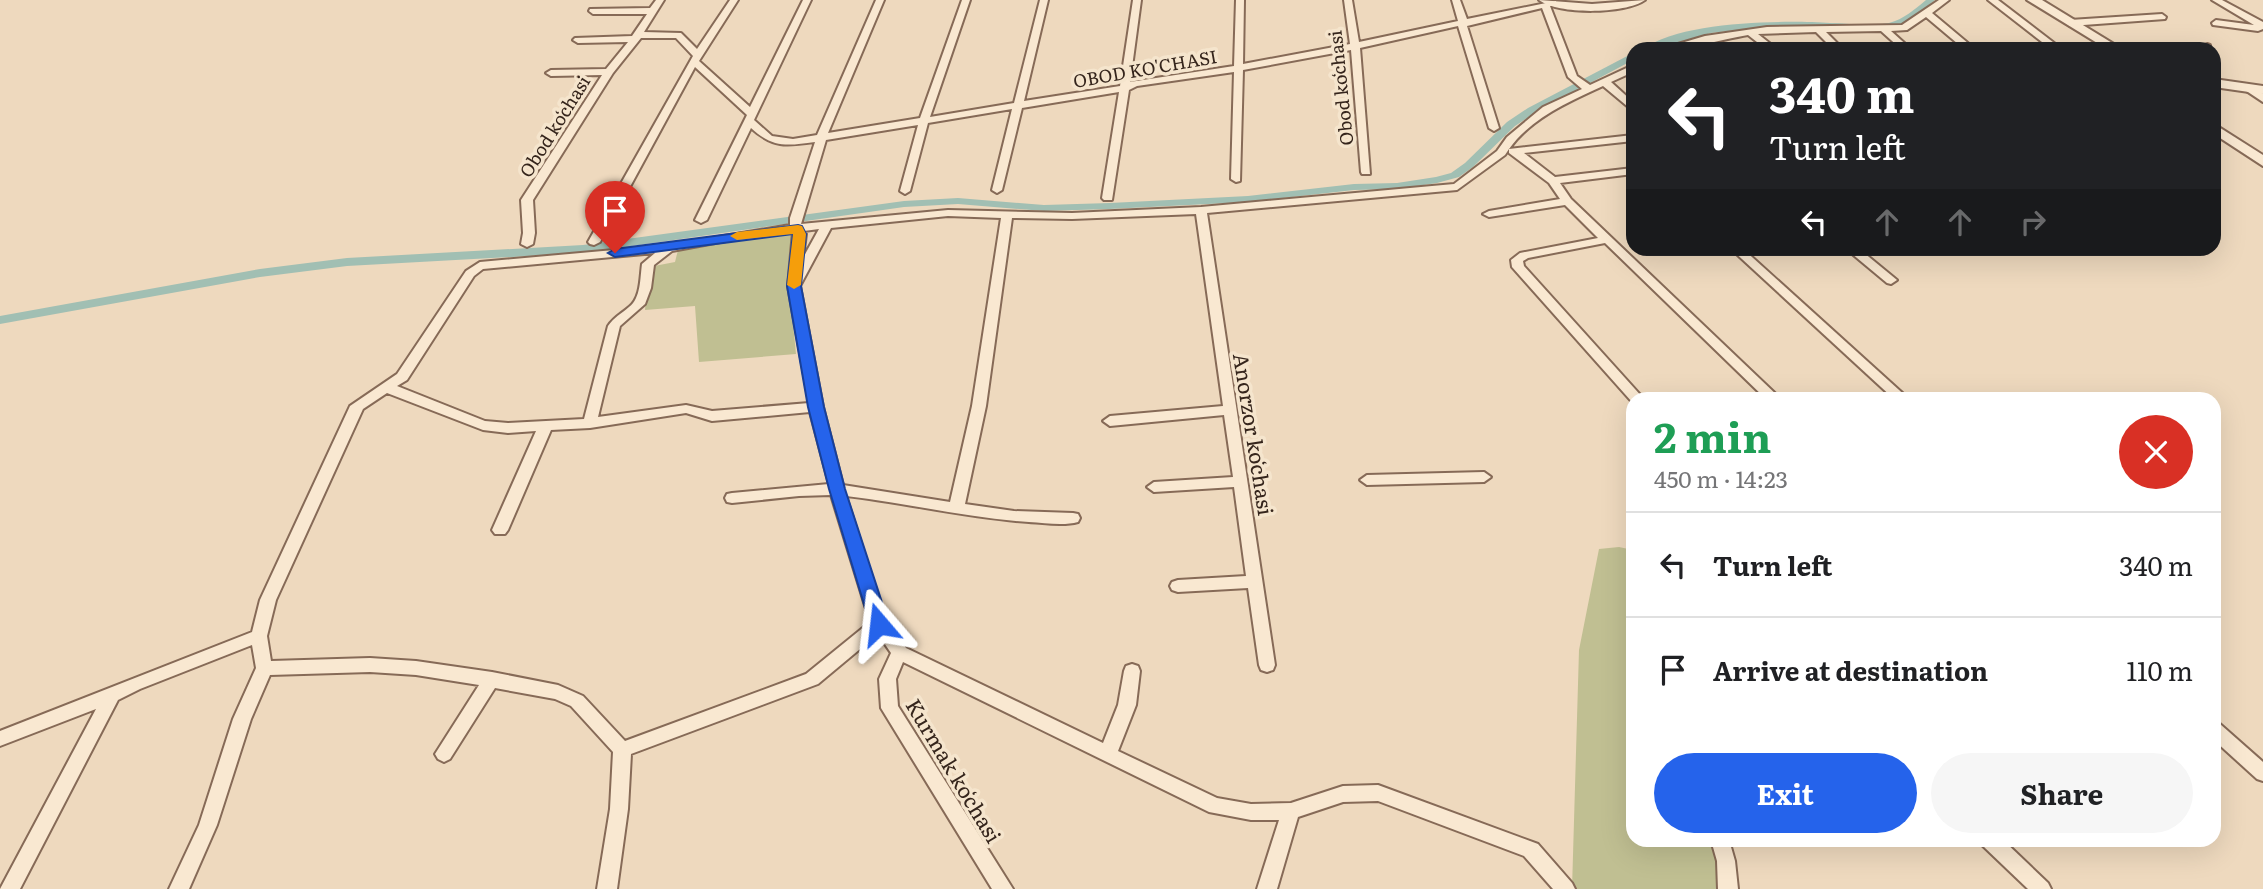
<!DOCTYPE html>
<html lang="en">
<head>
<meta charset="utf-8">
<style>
  body { margin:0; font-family:Literata,serif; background:#f6f6f6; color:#202124; height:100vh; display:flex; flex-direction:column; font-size:26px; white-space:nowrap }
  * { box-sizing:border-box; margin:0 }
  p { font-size:23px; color:#757577 }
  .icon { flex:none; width:38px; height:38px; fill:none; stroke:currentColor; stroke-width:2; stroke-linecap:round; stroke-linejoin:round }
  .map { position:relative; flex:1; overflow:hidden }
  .drawer { position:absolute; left:1626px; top:392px; width:595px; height:455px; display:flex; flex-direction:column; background:#fff; border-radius:21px; box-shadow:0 7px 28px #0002 }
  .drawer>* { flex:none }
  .guide { position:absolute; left:1626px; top:42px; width:595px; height:214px; border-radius:21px; box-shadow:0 7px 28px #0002; background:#202124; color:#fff; overflow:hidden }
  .pin { position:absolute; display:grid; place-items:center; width:60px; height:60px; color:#fff; margin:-72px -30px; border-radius:50% 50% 50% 0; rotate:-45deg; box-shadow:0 0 7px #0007 }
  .pin .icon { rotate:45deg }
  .me { position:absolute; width:77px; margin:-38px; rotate:343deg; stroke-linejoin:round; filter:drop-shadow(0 0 5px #0008) }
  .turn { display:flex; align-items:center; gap:24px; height:147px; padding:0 28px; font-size:32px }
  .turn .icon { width:91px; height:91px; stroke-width:2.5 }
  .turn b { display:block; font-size:49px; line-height:60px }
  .lanes { display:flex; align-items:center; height:66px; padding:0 28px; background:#0003; justify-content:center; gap:35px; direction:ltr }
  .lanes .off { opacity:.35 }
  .round { display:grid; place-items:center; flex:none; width:74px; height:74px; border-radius:37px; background:#f6f6f6 }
  .overview { display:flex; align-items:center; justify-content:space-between; height:119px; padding:0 28px }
  h1 { font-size:42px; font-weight:700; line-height:52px; color:#1e9e55 }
  .button { display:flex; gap:14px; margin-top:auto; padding:14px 28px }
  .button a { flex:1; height:80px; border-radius:42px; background:#2563eb; color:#fff; font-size:28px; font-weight:700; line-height:80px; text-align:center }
  .button a+a { background:#f6f6f6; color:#202124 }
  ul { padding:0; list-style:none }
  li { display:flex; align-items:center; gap:21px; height:105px; padding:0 28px; border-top:2px solid #e0e0e0 }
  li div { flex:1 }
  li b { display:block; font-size:26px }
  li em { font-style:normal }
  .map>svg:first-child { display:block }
  .cemetery { fill:#c0bf92 }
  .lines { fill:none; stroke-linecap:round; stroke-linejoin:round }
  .canal { fill:#a1bfb3; fill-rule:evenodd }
  .minor-casing { stroke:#866a57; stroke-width:4 }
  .tertiary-casing { stroke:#866a57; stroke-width:4 }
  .minor { fill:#f9e8d1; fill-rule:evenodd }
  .tertiary { fill:#f9e8d1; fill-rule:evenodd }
  .route { fill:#2563eb; stroke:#184099; stroke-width:2 }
  .slow { fill:#f59e0b }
  .labels { text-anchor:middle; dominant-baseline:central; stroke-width:7; stroke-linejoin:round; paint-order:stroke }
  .far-street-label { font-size:18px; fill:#35251c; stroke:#f5e5cd }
  .street-label { font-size:21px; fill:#35251c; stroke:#f5e5cd }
</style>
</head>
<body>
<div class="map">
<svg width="2263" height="889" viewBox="0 0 2263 889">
  <rect width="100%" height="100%" fill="#eed9be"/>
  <!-- cemetery -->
  <g class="cemetery">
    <polygon points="793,235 789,283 796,354 699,362 695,306 645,310 649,267 675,262 678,250 762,236"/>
    <polygon points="1619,547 1633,550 1633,840 1730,840 1734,870 1730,889 1572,889 1579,650 1599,549"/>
  </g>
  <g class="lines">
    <!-- canal -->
    <g class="canal">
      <path d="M1926,0H1935L1908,22L1883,29L1755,28L1711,33L1656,49H1643C1681,21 1783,20 1830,23C1849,23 1870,27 1889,23C1904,19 1914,10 1926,0Z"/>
      <polygon points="1633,53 1633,60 1536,112 1515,126 1473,167 1459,177 1437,183 1397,189 1354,190 1248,202 1110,209 1044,211 958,204 904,207 583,253 347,266 260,277 0,324 0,316 260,269 347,258 583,245 904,201 958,198 1044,205 1110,203 1248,196 1354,184 1397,183 1436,177 1451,173 1465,163 1507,122 1528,108"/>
    </g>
    <!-- minor casing -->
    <g class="minor-casing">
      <g id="minor">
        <path d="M656,0H664L644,32L681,33L697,49L730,0H738L699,61L750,107L803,0H811L754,120L772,136L793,139L817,135L876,0H884L828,133L920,118L962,0H970L930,117L1014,103L1040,0H1048L1024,101L1120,86L1133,0H1141L1130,82L1234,66L1236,0H1244L1243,64L1350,44L1344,0H1352L1359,42L1458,21L1452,0H1460L1467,19L1556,1V5L1550,6L1577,76L1590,85L1633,65V72L1611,82L1633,102V111L1603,86C1571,101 1532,117 1509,149L1633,135V141L1524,153L1555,177L1633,168V174L1560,183L1571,199L1781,399H1766L1605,243L1528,258L1523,261L1524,266L1644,399H1633L1632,402L1512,267L1511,260L1520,253L1598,238L1565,205L1489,217L1483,214L1489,211L1560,199L1549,183L1509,153V149L1505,155L1457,190L1207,213L1275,665L1273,670L1267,672L1261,670L1259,665L1248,588L1178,592L1172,590L1170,586L1172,582L1178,580L1246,576L1234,487L1154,492L1147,487L1154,482L1233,477L1224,415L1110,426L1103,421L1110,416L1223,406L1196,214L1072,219L1012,218L986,406L965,504L1014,511L1073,513L1078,514L1080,518L1078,522C1064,526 1045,523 1029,522C967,518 908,503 846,496L886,622L906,648L1103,743L1118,705L1124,671L1126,666L1132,664L1138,666L1140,671L1136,705L1118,751L1217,798L1251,804L1291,803L1343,786L1378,785L1538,844L1572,883L1575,889H1553L1524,856L1378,801L1343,802L1298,817L1277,889H1257L1279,820H1251L1209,812L903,662L896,679L898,706L1013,889H992L881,708L879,679L891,653L878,634L818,684L631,754L628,809L617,889H597L610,809L613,752L571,706L555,699L495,688L450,759L444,762L438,759L435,754L479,685L416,675L370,672L270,675L251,719L217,825L189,889H169L199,825L233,719L256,668L252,645L140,689L118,700L20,889H0L96,709L0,746V731L252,632L260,600L350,406L397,374L466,271L480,262L670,245L790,225V218L815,142C786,146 773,148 751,128L707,220L701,223L695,220L747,115L695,67L600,242L594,245L590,244L588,242L693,56L676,38H641L613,73L533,200L535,233L533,244L527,247L521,244L523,233L521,200L602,75L551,76L546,73L551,70L606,69L628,42L578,43L573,40L575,38L632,36L647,14H593L589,11L590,9L650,8ZM1542,8L1568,77L1582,89L1543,107L1507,137L1497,151L1454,184L1201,207L1072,213L948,210L801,224L826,140L918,125L900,191L905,194L910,191L928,123L1012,109L992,190L997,193L1002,190L1022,108L1119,92L1102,198L1104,200H1112L1129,90L1137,86L1234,72L1231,179L1236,182L1240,181L1243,70L1351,50L1361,172L1362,174H1370L1360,48L1458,26L1489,128L1494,131L1499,128L1467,26ZM948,216L1001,218L972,406L950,502L843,485L823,407L800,286L831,228ZM819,229L803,258L806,234L804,231ZM793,232L788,286L809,403L712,411L686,405L598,417L620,326L645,304L651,288L654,265L672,251L753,236ZM655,253L642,264C640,278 641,298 629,307C621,314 614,317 608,326L584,419L508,423L485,421L397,386L407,380L474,276L483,269ZM387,393L483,430L508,433L536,431L492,530L495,534H505L508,530L551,430L590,428L686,413L712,421L810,412L829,484L732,493L727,494L725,498L727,502L732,503L799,496L831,495L870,622L806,674L625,741L583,696L558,685L492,672L416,661L370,658L271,661L267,636L276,600L363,409Z"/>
        <path d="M1939,0H1949L1932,13L1975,49H1964L1926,17L1907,30L1891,31L1911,49H1901L1881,31L1826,32L1843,49H1833L1816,32L1758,34L1777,49H1766L1748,35C1720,40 1688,49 1661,49L1705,36L1767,27L1902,25Z"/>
        <polygon points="1988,0 1998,0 2062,49 2051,49"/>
        <polygon points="2212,0 2222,0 2263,22 2263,29 2258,31 2213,25 2212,23 2216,20 2254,25"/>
        <polygon points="2162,14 2166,17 2165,19 2070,26 2066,23 2070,20"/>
        <polygon points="2207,44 2210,45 2210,49 2194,49"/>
        <polygon points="2245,86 2251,86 2263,94 2263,102 2245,90"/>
        <polygon points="1730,248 1742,248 1909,399 1894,399"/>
        <polygon points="1845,248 1858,248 1897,280 1891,284 1887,283"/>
        <polygon points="1484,472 1491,477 1484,482 1367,485 1360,480 1367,475"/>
        <polygon points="2214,722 2220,724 2263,762 2263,781 2257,779 2214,740"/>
        <polygon points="1711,840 1729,840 1735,861 1738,889 1718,889 1717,861"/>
        <polygon points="1981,840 2003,840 2048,883 2051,889 2028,889 1983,846"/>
      </g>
    </g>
    <!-- tertiary casing -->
    <g class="tertiary-casing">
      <g id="tertiary">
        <path d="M1539,0L1592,4L1645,0C1626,14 1558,15 1539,0Z"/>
        <polygon points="2027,0 2042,0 2122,49 2107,49"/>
        <polygon points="2214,79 2263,86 2263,94 2214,87"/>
        <polygon points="2214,124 2263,155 2263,166 2214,134"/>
      </g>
    </g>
    <!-- minor -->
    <use href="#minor" class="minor"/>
    <!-- tertiary -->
    <use href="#tertiary" class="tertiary"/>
  </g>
  <!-- route -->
  <polygon class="route" points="798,225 802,226 806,234 801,286 824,407 845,489 889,624 886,629 879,631 873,629 870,624 829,489 808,407 787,286 793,234 615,257 608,253 615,249"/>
  <!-- slow -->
  <polygon class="slow" points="798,225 802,226 806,234 801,285 794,289 787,285 793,234 737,240 730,236 737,232"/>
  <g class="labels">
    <!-- far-street labels -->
    <g class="far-street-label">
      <text transform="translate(1145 68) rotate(-10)">OBOD KO'CHASI</text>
      <text transform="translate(1340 88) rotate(-96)">Obod koʻchasi</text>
      <text transform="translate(554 126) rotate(-58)">Obod koʻchasi</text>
    </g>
    <!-- street labels -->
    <g class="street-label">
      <text transform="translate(1255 434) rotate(81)">Anorzor koʻchasi</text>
      <text transform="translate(955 770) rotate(59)">Kurmak koʻchasi</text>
    </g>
  </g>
</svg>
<div class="pin" style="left:615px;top:253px;background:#d93025"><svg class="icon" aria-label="arrive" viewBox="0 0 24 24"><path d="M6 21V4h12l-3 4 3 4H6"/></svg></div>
<svg class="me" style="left:879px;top:624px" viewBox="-20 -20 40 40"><path d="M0-17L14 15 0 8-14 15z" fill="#2563eb" stroke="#fff" stroke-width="4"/></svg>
<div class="guide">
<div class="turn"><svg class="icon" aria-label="left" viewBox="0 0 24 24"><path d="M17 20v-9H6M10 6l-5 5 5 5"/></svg><div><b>340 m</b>Turn left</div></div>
<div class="lanes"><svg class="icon" aria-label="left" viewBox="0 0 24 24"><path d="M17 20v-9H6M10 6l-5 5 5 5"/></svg><svg class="icon off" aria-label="ahead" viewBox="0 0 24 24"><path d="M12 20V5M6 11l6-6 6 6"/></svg><svg class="icon off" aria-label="ahead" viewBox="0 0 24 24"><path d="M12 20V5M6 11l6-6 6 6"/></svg><svg class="icon off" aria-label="right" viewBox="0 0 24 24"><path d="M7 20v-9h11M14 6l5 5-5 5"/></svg></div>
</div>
<section class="drawer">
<div class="overview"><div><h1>2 min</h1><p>450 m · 14:23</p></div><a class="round" style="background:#d93025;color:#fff"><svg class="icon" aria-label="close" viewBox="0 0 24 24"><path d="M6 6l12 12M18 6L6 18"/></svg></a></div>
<ul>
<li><svg class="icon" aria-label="left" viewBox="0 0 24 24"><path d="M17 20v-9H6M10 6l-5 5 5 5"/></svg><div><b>Turn left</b></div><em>340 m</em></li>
<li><svg class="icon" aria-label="arrive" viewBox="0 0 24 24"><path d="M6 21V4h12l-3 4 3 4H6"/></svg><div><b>Arrive at destination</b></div><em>110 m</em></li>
</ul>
<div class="button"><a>Exit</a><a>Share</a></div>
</section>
</div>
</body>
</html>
